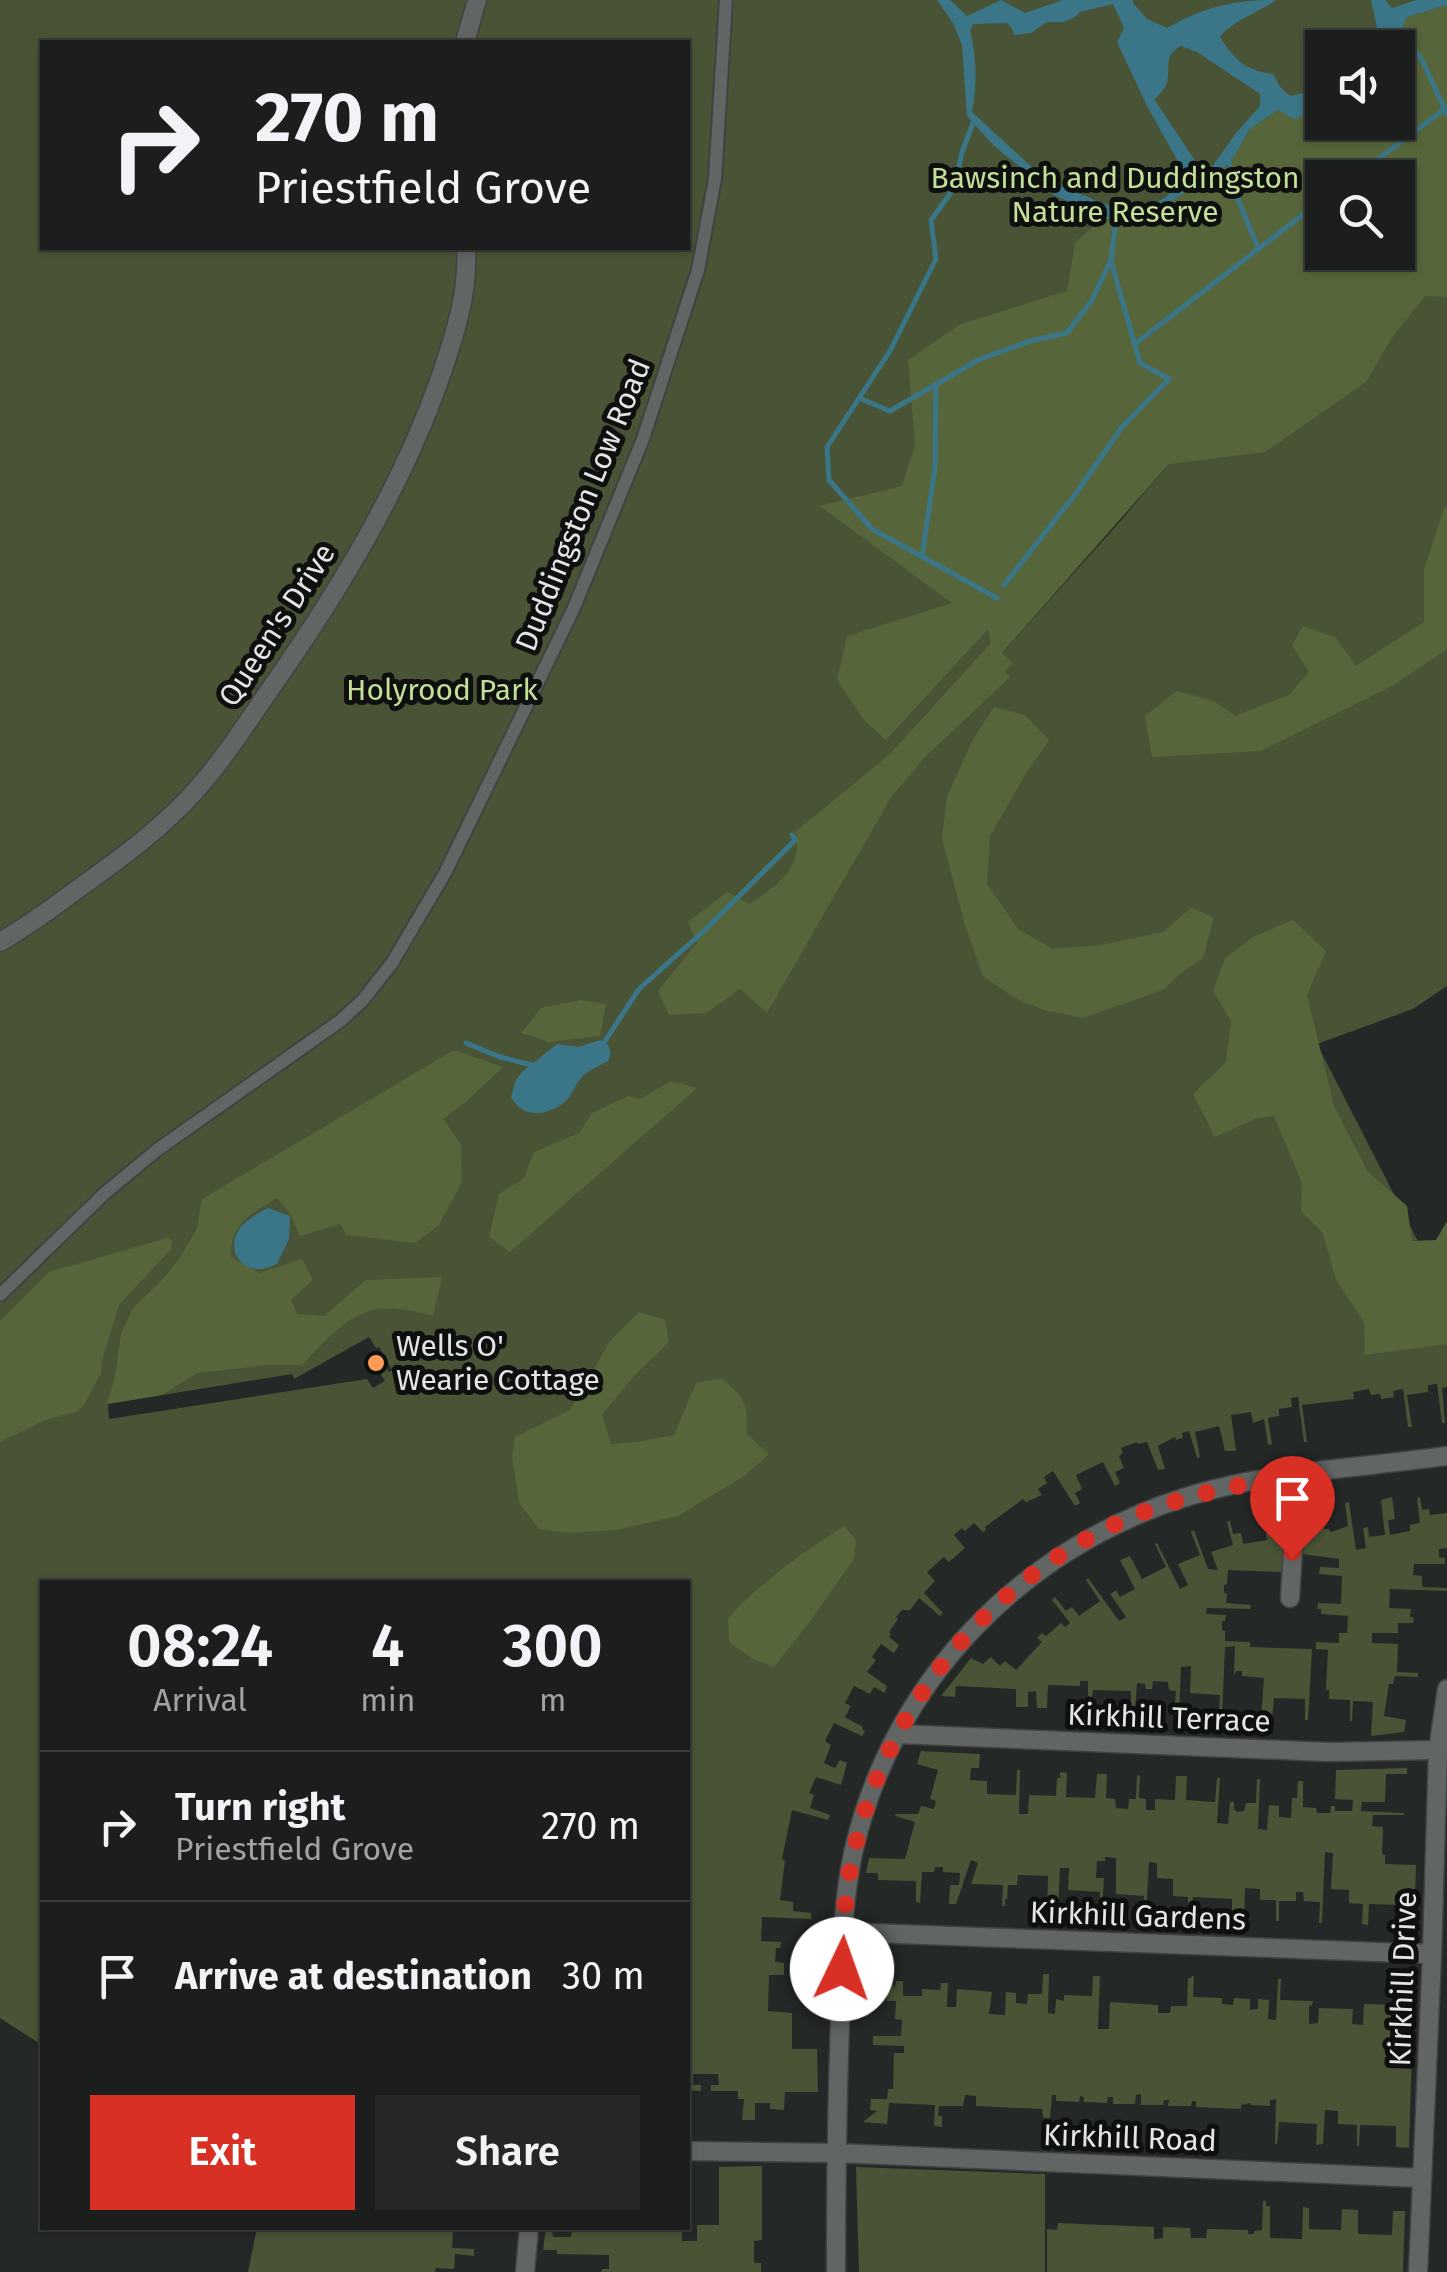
<!DOCTYPE html>
<html lang="en">
<head>
<meta charset="utf-8">
<style>
  body { margin:0; font-family:"Fira Sans",sans-serif; background:#242725; color:#f1f3f6; height:100vh; display:flex; flex-direction:column; font-size:38px; white-space:nowrap }
  * { box-sizing:border-box; margin:0 }
  p { font-size:32px; color:#a0a2a3 }
  .icon { flex:none; width:55px; height:55px; fill:none; stroke:currentColor; stroke-width:2; stroke-linecap:round; stroke-linejoin:round }
  .map { position:relative; flex:1; overflow:hidden }
  .drawer { position:absolute; left:40px; top:1580px; width:650px; height:650px; display:flex; flex-direction:column; background:#1b1e1c; border-radius:0px; box-shadow:0 2px 8px #0004,0 0 0 2px #393c3b }
  .drawer>* { flex:none }
  .hud { position:absolute; left:40px; top:40px; width:650px; height:210px; border-radius:0px; box-shadow:0 2px 8px #0004,0 0 0 2px #393c3b; background:#1b1e1c; color:#f1f3f6; overflow:hidden }
  .buttons { position:absolute; left:1305px; top:30px; display:grid; gap:20px }
  .buttons a { display:grid; place-items:center; width:110px; height:110px; border-radius:0px; background:#1b1e1c; box-shadow:0 2px 8px #0004,0 0 0 2px #393c3b; font-size:50px }
  .pin { position:absolute; display:grid; place-items:center; width:85px; height:85px; color:#fff; margin:-102px -42px; border-radius:50% 50% 50% 0; rotate:-45deg; box-shadow:0 0 10px #0007 }
  .pin .icon { rotate:45deg }
  .me { position:absolute; width:110px; margin:-55px; rotate:3deg; stroke-linejoin:round; filter:drop-shadow(0 0 8px #0008) }
  .turn { display:flex; align-items:center; gap:35px; height:210px; padding:0 50px; font-size:45px }
  .turn .icon { width:130px; height:130px; stroke-width:2.5 }
  .turn b { display:block; font-size:70px; line-height:85px }
  .eta { display:flex; justify-content:space-evenly; align-items:center; height:170px; text-align:center }
  .eta b { font-size:60px; font-weight:600; line-height:70px }
  .primary-button { display:flex; gap:20px; margin-top:auto; padding:20px 50px }
  .primary-button a { flex:1; height:115px; border-radius:0px; background:#d93025; color:#fff; font-size:40px; font-weight:600; line-height:115px; text-align:center }
  .primary-button a+a { background:#242725; color:#f1f3f6 }
  ul { padding:0; list-style:none }
  li { display:flex; align-items:center; gap:30px; height:150px; padding:0 50px; border-top:2px solid #393c3b }
  li div { flex:1 }
  li b { display:block; font-size:38px }
  li em { font-style:normal }
  .map>svg:first-child { display:block }
  .green { fill:#485435; fill-rule:evenodd }
  .forest { fill:#56663a; fill-rule:evenodd }
  .water { fill:#3a7688; fill-rule:evenodd }
  .lines { fill:none; stroke-linecap:round; stroke-linejoin:round }
  .stream { stroke:#3a7688; stroke-width:5 }
  .pedestrian-casing { stroke:#404342; stroke-width:16 }
  .minor-casing { stroke:#404342; stroke-width:21 }
  .pedestrian { stroke:#616664; stroke-width:12 }
  .minor { stroke:#616664; stroke-width:18 }
  .route { stroke:#d93025; stroke-width:18; stroke-dasharray:0 32.4 }
  .poi-dot { fill:#fd9c56; stroke:#0e100f; stroke-width:4 }
  .labels { text-anchor:middle; dominant-baseline:central; stroke-width:10; stroke-linejoin:round; paint-order:stroke }
  .park-label { font-size:30px; fill:#c4df98; stroke:#0e100f }
  .street-label { font-size:30px; fill:#e2e5e4; stroke:#0e100f }
  .poi-label { font-size:30px; fill:#e2e5e4; stroke:#0e100f; text-anchor:start }
</style>
</head>
<body>
<div class="map">
<svg width="1447" height="2272" viewBox="0 0 1447 2272">
  <rect width="100%" height="100%" fill="#242826"/>
  <!-- green -->
  <g class="green">
    <path d="M0,0H1447V200L1398,178H1322V252L1192,393L1002,653L1116,526L1169,464L1447,240V986L1413,1009L1317,1044L1447,1298V1387L1442,1388L1445,1423H1442L1437,1384L1428,1385V1392L1407,1395L1412,1427H1408L1403,1389L1393,1391L1394,1397L1381,1399L1380,1394L1371,1395L1369,1389L1353,1392L1354,1399L1302,1405L1307,1442H1304L1298,1397L1291,1398L1292,1407L1279,1409V1416L1268,1418L1272,1444L1268,1445L1264,1419L1253,1423L1251,1412L1231,1415L1236,1451H1225L1219,1426L1195,1432L1200,1457L1197,1458L1189,1431L1182,1433L1183,1438L1176,1440L1175,1437L1158,1446L1165,1469L1158,1470L1147,1442L1138,1444L1137,1442L1121,1448L1123,1453L1119,1456L1124,1468L1115,1472L1120,1483L1115,1486L1103,1462L1076,1475L1082,1489L1075,1493L1080,1503L1075,1506L1053,1471L1044,1477L1047,1483L1038,1489L1042,1495L1026,1502L1023,1499L985,1527L986,1530L983,1532L974,1523L965,1531L962,1528L954,1535L965,1548L949,1562L944,1557L927,1572L935,1581L924,1593L943,1613L940,1616L919,1598L910,1610H902L896,1617L898,1619L889,1632L891,1634L889,1637L899,1645L894,1653L881,1644L872,1657L876,1660L867,1672L887,1686L885,1693L874,1687L870,1694L854,1686L845,1703L851,1706L845,1717L863,1727L862,1729L865,1731L862,1736L834,1723L825,1741L831,1745L824,1763L835,1768L840,1760L847,1763L841,1785L816,1777L809,1793L814,1795L810,1808L830,1815L828,1820L792,1810L782,1859L785,1860L780,1900L793,1902V1911L811,1913V1919L762,1917L761,1941L781,1942L780,1948H776L775,1962L784,1963V1975H769L768,2011L792,2013V2049H817L818,2092H785L784,2110L770,2109V2103H755V2120H742L744,2099H738V2091H711V2085H719L718,2074H693V2085H701V2091L688,2090V1582H42V2045L0,2018ZM42,42H688V248H42ZM1322,48H1398V122H1322ZM369,1337L376,1348L379,1347L392,1370L389,1372L386,1367L379,1372L385,1381L373,1388L367,1379L109,1419L108,1404L292,1374L294,1379Z"/>
    <polygon points="1392,1497 1395,1519 1388,1520 1390,1535 1410,1531 1410,1525 1420,1523 1417,1498 1420,1497 1422,1510 1429,1509 1430,1515 1447,1513 1447,1548 1439,1549 1439,1557 1445,1558 1445,1564 1414,1564 1413,1575 1422,1576 1422,1587 1447,1588 1447,1591 1390,1589 1389,1608 1411,1609 1410,1617 1414,1618 1413,1623 1398,1623 1398,1633 1372,1633 1372,1643 1398,1644 1397,1672 1418,1673 1418,1677 1395,1676 1393,1684 1389,1684 1384,1716 1406,1720 1404,1732 1371,1736 1373,1702 1353,1701 1352,1721 1350,1721 1350,1700 1329,1699 1329,1690 1326,1690 1328,1650 1316,1649 1316,1642 1339,1643 1339,1633 1347,1633 1348,1616 1321,1614 1321,1609 1317,1609 1318,1603 1341,1604 1342,1576 1319,1574 1320,1567 1339,1568 1339,1559 1302,1554 1303,1509 1321,1506 1324,1529 1329,1529 1331,1532 1348,1526 1345,1503 1349,1502 1356,1550 1366,1548 1363,1528 1368,1527 1369,1537 1385,1535 1381,1500"/>
    <polygon points="1285,1511 1282,1572 1228,1570 1227,1584 1224,1585 1224,1593 1227,1594 1226,1603 1251,1605 1250,1609 1207,1608 1206,1614 1226,1615 1225,1621 1222,1621 1222,1630 1225,1631 1225,1641 1250,1642 1250,1647 1312,1649 1308,1720 1305,1720 1305,1699 1274,1698 1272,1718 1261,1718 1264,1678 1242,1676 1242,1671 1236,1671 1234,1676 1235,1646 1225,1647 1222,1717 1219,1716 1220,1695 1190,1693 1191,1666 1181,1667 1179,1715 1174,1714 1176,1691 1169,1690 1168,1682 1153,1681 1152,1689 1146,1689 1145,1684 1137,1683 1135,1712 1131,1712 1131,1691 1093,1690 1092,1697 1088,1696 1088,1681 1080,1681 1080,1686 1048,1685 1047,1708 1037,1708 1036,1691 1028,1692 1028,1707 1016,1707 1016,1689 956,1686 955,1697 941,1696 971,1658 983,1664 991,1657 1000,1666 1005,1661 1016,1670 1042,1642 1037,1638 1042,1633 1046,1636 1061,1623 1065,1627 1070,1623 1052,1600 1055,1597 1066,1611 1072,1607 1079,1616 1100,1601 1086,1580 1088,1578 1119,1621 1126,1617 1110,1594 1116,1590 1120,1597 1135,1589 1120,1560 1130,1556 1142,1579 1166,1567 1155,1544 1157,1543 1180,1589 1188,1585 1178,1564 1200,1555 1191,1532 1194,1530 1208,1569 1218,1570 1211,1552 1233,1545 1227,1522 1230,1521 1233,1534 1241,1533 1243,1544 1267,1540 1264,1515"/>
    <polygon points="921,1751 980,1754 979,1768 971,1768 970,1780 987,1781 987,1794 1016,1795 1017,1770 1020,1770 1019,1814 1028,1814 1029,1795 1056,1796 1057,1778 1060,1778 1060,1772 1067,1773 1066,1797 1095,1798 1097,1774 1107,1774 1106,1798 1115,1799 1116,1808 1128,1809 1129,1799 1136,1799 1137,1775 1140,1776 1139,1798 1146,1799 1146,1810 1155,1810 1155,1799 1175,1800 1176,1776 1187,1776 1186,1800 1215,1802 1217,1778 1220,1778 1217,1823 1228,1824 1230,1802 1234,1802 1234,1809 1237,1812 1244,1811 1246,1803 1256,1803 1257,1779 1260,1779 1258,1829 1267,1830 1269,1805 1279,1806 1279,1817 1291,1818 1292,1798 1297,1798 1298,1781 1303,1781 1303,1807 1316,1808 1317,1813 1330,1813 1331,1806 1335,1806 1335,1811 1352,1811 1353,1800 1335,1799 1336,1770 1407,1768 1407,1774 1386,1774 1385,1802 1362,1802 1361,1811 1404,1813 1404,1815 1373,1815 1372,1826 1383,1827 1382,1854 1385,1855 1385,1864 1416,1865 1414,1926 1400,1926 1400,1905 1369,1904 1368,1925 1362,1924 1363,1904 1349,1903 1349,1890 1331,1889 1333,1853 1325,1852 1322,1923 1319,1923 1320,1902 1304,1901 1303,1892 1296,1892 1296,1901 1279,1901 1279,1921 1276,1921 1276,1900 1260,1900 1260,1889 1245,1888 1244,1920 1232,1920 1232,1899 1193,1897 1192,1918 1188,1918 1188,1897 1173,1896 1173,1879 1157,1878 1157,1863 1149,1862 1146,1916 1143,1916 1144,1896 1116,1894 1116,1858 1105,1857 1105,1861 1097,1861 1096,1878 1104,1878 1102,1913 1100,1913 1100,1892 1068,1890 1069,1868 1060,1868 1058,1912 1047,1911 1048,1876 1018,1875 1017,1885 1008,1885 1007,1899 1005,1899 1005,1906 1002,1906 1003,1885 971,1884 978,1863 971,1860 956,1904 949,1904 950,1885 959,1885 960,1873 943,1872 943,1867 935,1867 934,1872 922,1872 920,1903 916,1902 916,1881 878,1880 878,1873 866,1873 869,1858 905,1859 915,1822 895,1816 896,1814 918,1814 921,1806 934,1809 936,1801 930,1799 938,1770 917,1764"/>
    <polygon points="874,1964 895,1988 896,1981 903,1981 903,1996 922,1996 922,1989 940,1990 941,1983 948,1983 947,2007 956,2007 957,1989 992,1992 989,2014 1005,2015 1006,1992 1016,1993 1016,2003 1027,2004 1028,1994 1042,1994 1043,1974 1049,1974 1048,2013 1055,2014 1056,1999 1064,2001 1064,1995 1092,1996 1093,1976 1100,1976 1098,2029 1109,2029 1110,2002 1158,2005 1158,2013 1170,2013 1171,2006 1187,2006 1188,1978 1191,1978 1192,1976 1194,1976 1193,1997 1222,1998 1222,2004 1233,2005 1234,1998 1250,1999 1250,2010 1258,2009 1258,1999 1269,2000 1268,2019 1276,2020 1278,1979 1281,1979 1280,2000 1313,2001 1312,2005 1309,2006 1309,2024 1318,2023 1319,2008 1353,2009 1352,2024 1363,2025 1364,2004 1399,2005 1400,1984 1414,1984 1409,2148 1396,2147 1396,2126 1360,2125 1359,2146 1357,2146 1357,2125 1338,2124 1338,2111 1325,2110 1323,2144 1316,2145 1317,2124 1279,2122 1277,2144 1275,2144 1276,2099 1270,2100 1270,2106 1251,2105 1250,2103 1241,2105 1241,2109 1196,2107 1196,2101 1192,2101 1191,2106 1168,2106 1169,2100 1164,2100 1163,2105 1141,2105 1141,2094 1136,2095 1135,2104 1113,2104 1113,2097 1108,2097 1107,2103 1084,2102 1084,2097 1080,2096 1079,2102 1056,2101 1056,2095 1052,2095 1050,2118 1043,2118 1042,2109 976,2106 976,2096 965,2095 963,2106 939,2106 938,2116 942,2116 942,2127 934,2126 935,2105 889,2103 887,2124 863,2122 877,2111 870,2110 871,2099 887,2099 888,2089 893,2089 894,2053 904,2053 904,2046 873,2045 873,2036 901,2036 902,2020 895,2019 896,2001 887,2001 887,1993 872,1992"/>
    <polygon points="762,2166 762,2240 754,2241 754,2263 761,2263 761,2272 601,2272 602,2269 609,2269 609,2255 557,2254 557,2250 543,2250 546,2228 552,2228 553,2237 571,2237 572,2228 682,2228 682,2241 697,2241 697,2225 719,2225 719,2167"/>
    <polygon points="856,2167 1045,2174 1045,2272 859,2272"/>
    <polygon points="1263,2201 1266,2201 1266,2206 1270,2206 1270,2238 1302,2239 1303,2207 1309,2208 1309,2229 1341,2230 1342,2209 1358,2210 1358,2234 1392,2235 1393,2211 1405,2211 1403,2272 1047,2272 1047,2229 1057,2230 1058,2223 1154,2227 1154,2239 1163,2238 1163,2227 1190,2228 1191,2238 1206,2238 1207,2229 1248,2230 1248,2234 1254,2234 1254,2231 1262,2230"/>
    <polygon points="257,2228 453,2228 452,2248 474,2249 474,2256 455,2254 454,2269 436,2268 435,2272 248,2272"/>
  </g>
  <!-- forest -->
  <g class="forest">
    <path d="M1447,5V297L1425,296L1391,339L1366,382L1265,452L1169,464L1002,653L1013,663L1005,671L1010,677L924,758L890,799L767,1013L740,989L706,1013L669,1015L658,991L697,943L688,922L727,892L750,904C776,885 804,869 795,832L890,754L991,643L988,629L886,740L864,720L837,680L847,636L952,603L820,506L902,486L915,445L908,360L961,324L1067,291L1075,242L1104,218L1130,222L1219,173L1235,155L1250,129L1278,110L1294,118L1322,107V122H1398V48L1395,47L1407,17ZM1322,178H1398V252H1322Z"/>
    <polygon points="1447,506 1447,649 1392,686 1261,751 1152,757 1145,716 1177,691 1214,701 1235,716 1289,695 1309,672 1292,645 1303,626 1336,638 1356,666 1424,622 1424,570 1444,508"/>
    <polygon points="994,707 1025,715 1049,740 1025,775 990,836 987,884 1018,929 1053,949 1101,945 1163,932 1191,908 1214,917 1203,958 1182,972 1163,990 1083,1018 1044,1010 1015,998 983,976 964,922 942,838 947,797 972,741"/>
    <polygon points="1293,920 1326,951 1307,995 1334,1106 1368,1172 1407,1206 1412,1241 1436,1240 1447,1221 1447,1344 1365,1355 1364,1322 1336,1280 1323,1233 1301,1211 1302,1183 1274,1116 1258,1118 1215,1137 1193,1094 1226,1062 1231,1021 1213,991 1225,958 1253,937"/>
    <polygon points="581,1000 606,1004 600,1036 549,1042 521,1033 541,1008"/>
    <path d="M454,1050L503,1067L467,1101L443,1119L461,1144L462,1182L439,1225L415,1243L346,1235L340,1224L300,1236L289,1212L277,1198C250,1215 231,1221 231,1257L259,1273L302,1259L313,1280L291,1300L297,1314L324,1316L366,1280L442,1277L433,1316C363,1296 348,1318 302,1365H266L197,1373L162,1395L107,1404L115,1377L121,1334L133,1308L162,1280L180,1258L197,1228L202,1199Z"/>
    <polygon points="671,1081 697,1088 510,1252 489,1237 499,1194 524,1178 534,1152 579,1133 592,1113 629,1096 640,1099"/>
    <polygon points="167,1238 172,1240 171,1249 119,1305 102,1360 101,1373 83,1407 75,1412 46,1420 0,1442 0,1321 49,1272"/>
    <path d="M639,1312L665,1320L669,1342L633,1377L602,1415L611,1444L637,1442L674,1435L696,1383L721,1378C745,1397 748,1404 747,1434L769,1454L744,1476L678,1516L616,1530L568,1533L539,1529L519,1503L512,1456L515,1437L570,1410L610,1341Z"/>
    <path d="M844,1526L856,1540L854,1559L811,1620L774,1667L753,1659L729,1642L728,1618C762,1581 802,1553 844,1526Z"/>
  </g>
  <!-- water -->
  <g class="water">
    <path d="M937,0H950L967,16L1001,0L1025,13L1063,0H1133V3L1147,19L1167,28C1205,7 1232,0 1276,0C1261,11 1229,23 1220,37C1234,60 1247,71 1273,74L1280,87L1290,96L1322,89V107L1294,119L1278,110L1250,129L1235,155L1219,173L1193,186L1163,208L1130,223L1104,218L1054,195L993,145L967,116L962,45L953,23ZM1113,4L1124,28L1117,42L1148,108L1185,174C1175,195 1147,213 1123,211L1055,184L1037,172L972,112C977,84 977,58 970,30L973,24L1007,23L1012,28L1014,35L1031,33L1047,22H1064L1075,17L1080,12ZM1181,46L1197,52L1260,94V106L1236,133L1212,167L1200,168L1154,99C1182,79 1155,60 1181,46Z"/>
    <polygon points="1371,0 1385,0 1392,8 1416,0 1447,0 1447,5 1407,17 1395,47 1373,47 1378,32"/>
    <path d="M600,1040C610,1043 613,1052 608,1061C600,1066 586,1071 580,1079C575,1085 573,1093 567,1100C549,1116 523,1120 511,1097L515,1082L522,1072L557,1044L578,1047Z"/>
    <path d="M268,1208L290,1216L289,1239L277,1264C272,1266 267,1268 262,1269C241,1271 228,1252 237,1233C243,1221 257,1214 268,1208Z"/>
  </g>
  <g class="lines">
    <!-- stream -->
    <g class="stream">
      <polyline points="1402,32 1423,62 1447,114"/>
      <polyline points="973,123 962,152 955,187 931,220 936,259 890,351 827,447 829,480 872,529 997,598"/>
      <polyline points="1229,161 1234,189 1258,248"/>
      <polyline points="1353,178 1447,107"/>
      <polyline points="1136,343 1322,200"/>
      <polyline points="859,398 890,411 980,359 1030,341 1067,333 1092,300 1110,262"/>
      <polyline points="922,557 935,468 936,386"/>
      <polyline points="1004,585 1077,492 1122,427 1169,379 1140,363 1111,261 1116,220"/>
      <polyline points="605,1041 639,989 706,929 795,840 792,835"/>
      <polyline points="466,1043 500,1057 532,1065"/>
    </g>
    <!-- pedestrian casing -->
    <g class="pedestrian-casing">
      <polyline id="pedestrian" points="0,1295 105,1193 157,1150 340,1021 362,1001 392,963 445,873 573,610 643,439 698,270 715,179 726,0"/>
    </g>
    <!-- minor casing -->
    <g class="minor-casing">
      <g id="minor">
        <polyline points="465,42 477,0"/>
        <path d="M0,942C26,927 51,909 75,891C118,860 162,829 197,789C222,761 243,729 264,698C339,592 410,476 449,351C460,317 468,284 466,248"/>
        <polyline points="1290,1598 1295,1518 1291,1475"/>
        <polyline points="898,1734 1328,1752 1438,1750"/>
        <polyline points="843,1932 1432,1954"/>
        <polyline points="688,2151 836,2153 1421,2178"/>
        <polyline points="525,2272 529,2228"/>
        <path d="M836,2272C836,2189 837,2106 840,2022C842,1965 841,1906 854,1849C893,1681 1022,1548 1186,1497C1270,1471 1360,1468 1447,1456"/>
        <polyline points="1418,2272 1432,1954 1438,1750 1447,1689"/>
      </g>
    </g>
    <!-- pedestrian -->
    <use href="#pedestrian" class="pedestrian"/>
    <!-- minor -->
    <use href="#minor" class="minor"/>
  </g>
  <g class="lines">
    <!-- route -->
    <path class="route" d="M842,1969C843,1928 845,1887 855,1847C889,1705 988,1582 1122,1521C1176,1497 1233,1486 1291,1476L1294,1518L1292,1558"/>
  </g>
  <!-- markers -->
  <circle class="poi-dot" cx="376" cy="1363" r="10"/>
  <g class="labels">
    <!-- park labels -->
    <g class="park-label">
      <text x="1115" y="178">Bawsinch and Duddingston<tspan x="1115" dy="34">Nature Reserve</tspan></text>
      <text x="442" y="690">Holyrood Park</text>
    </g>
    <!-- street labels -->
    <g class="street-label">
      <text transform="translate(583 505) rotate(-68)">Duddingston Low Road</text>
      <text transform="translate(277 625) rotate(-57)">Queen's Drive</text>
      <text transform="translate(1169 1718) rotate(2)">Kirkhill Terrace</text>
      <text transform="translate(1138 1916) rotate(2)">Kirkhill Gardens</text>
      <text transform="translate(1403 1979) rotate(-88)">Kirkhill Drive</text>
      <text transform="translate(1130 2138) rotate(2)">Kirkhill Road</text>
    </g>
    <!-- poi labels -->
    <g class="poi-label">
      <text x="396" y="1346">Wells O'<tspan x="396" dy="34">Wearie Cottage</tspan></text>
    </g>
  </g>
</svg>
<div class="buttons">
<a><svg class="icon" aria-label="sound" viewBox="0 0 24 24"><path d="M4 9h4l5-4v14l-5-4H4zM17 9q2 3 0 6"/></svg></a>
<a><svg class="icon" aria-label="search" viewBox="0 0 24 24"><circle cx="10" cy="10" r="6"/><path d="M15 15l6 6"/></svg></a>
</div>
<div class="pin" style="left:1292px;top:1558px;background:#d93025"><svg class="icon" aria-label="arrive" viewBox="0 0 24 24"><path d="M6 21V4h12l-3 4 3 4H6"/></svg></div>
<svg class="me" style="left:842px;top:1969px" viewBox="-20 -20 40 40"><circle r="19" fill="#fff"/><path d="M0-13L10 11 0 6-10 11z" fill="#d93025"/></svg>
<div class="hud">
<div class="turn"><svg class="icon" aria-label="right" viewBox="0 0 24 24"><path d="M7 20v-9h11M14 6l5 5-5 5"/></svg><div><b>270 m</b>Priestfield Grove</div></div>
</div>
<section class="drawer">
<div class="eta">
<div><b>08:24</b><p>Arrival</p></div>
<div><b>4</b><p>min</p></div>
<div><b>300</b><p>m</p></div>
</div>
<ul>
<li><svg class="icon" aria-label="right" viewBox="0 0 24 24"><path d="M7 20v-9h11M14 6l5 5-5 5"/></svg><div><b>Turn right</b><p>Priestfield Grove</p></div><em>270 m</em></li>
<li><svg class="icon" aria-label="arrive" viewBox="0 0 24 24"><path d="M6 21V4h12l-3 4 3 4H6"/></svg><div><b>Arrive at destination</b></div><em>30 m</em></li>
</ul>
<div class="primary-button"><a>Exit</a><a>Share</a></div>
</section>
</div>
</body>
</html>
